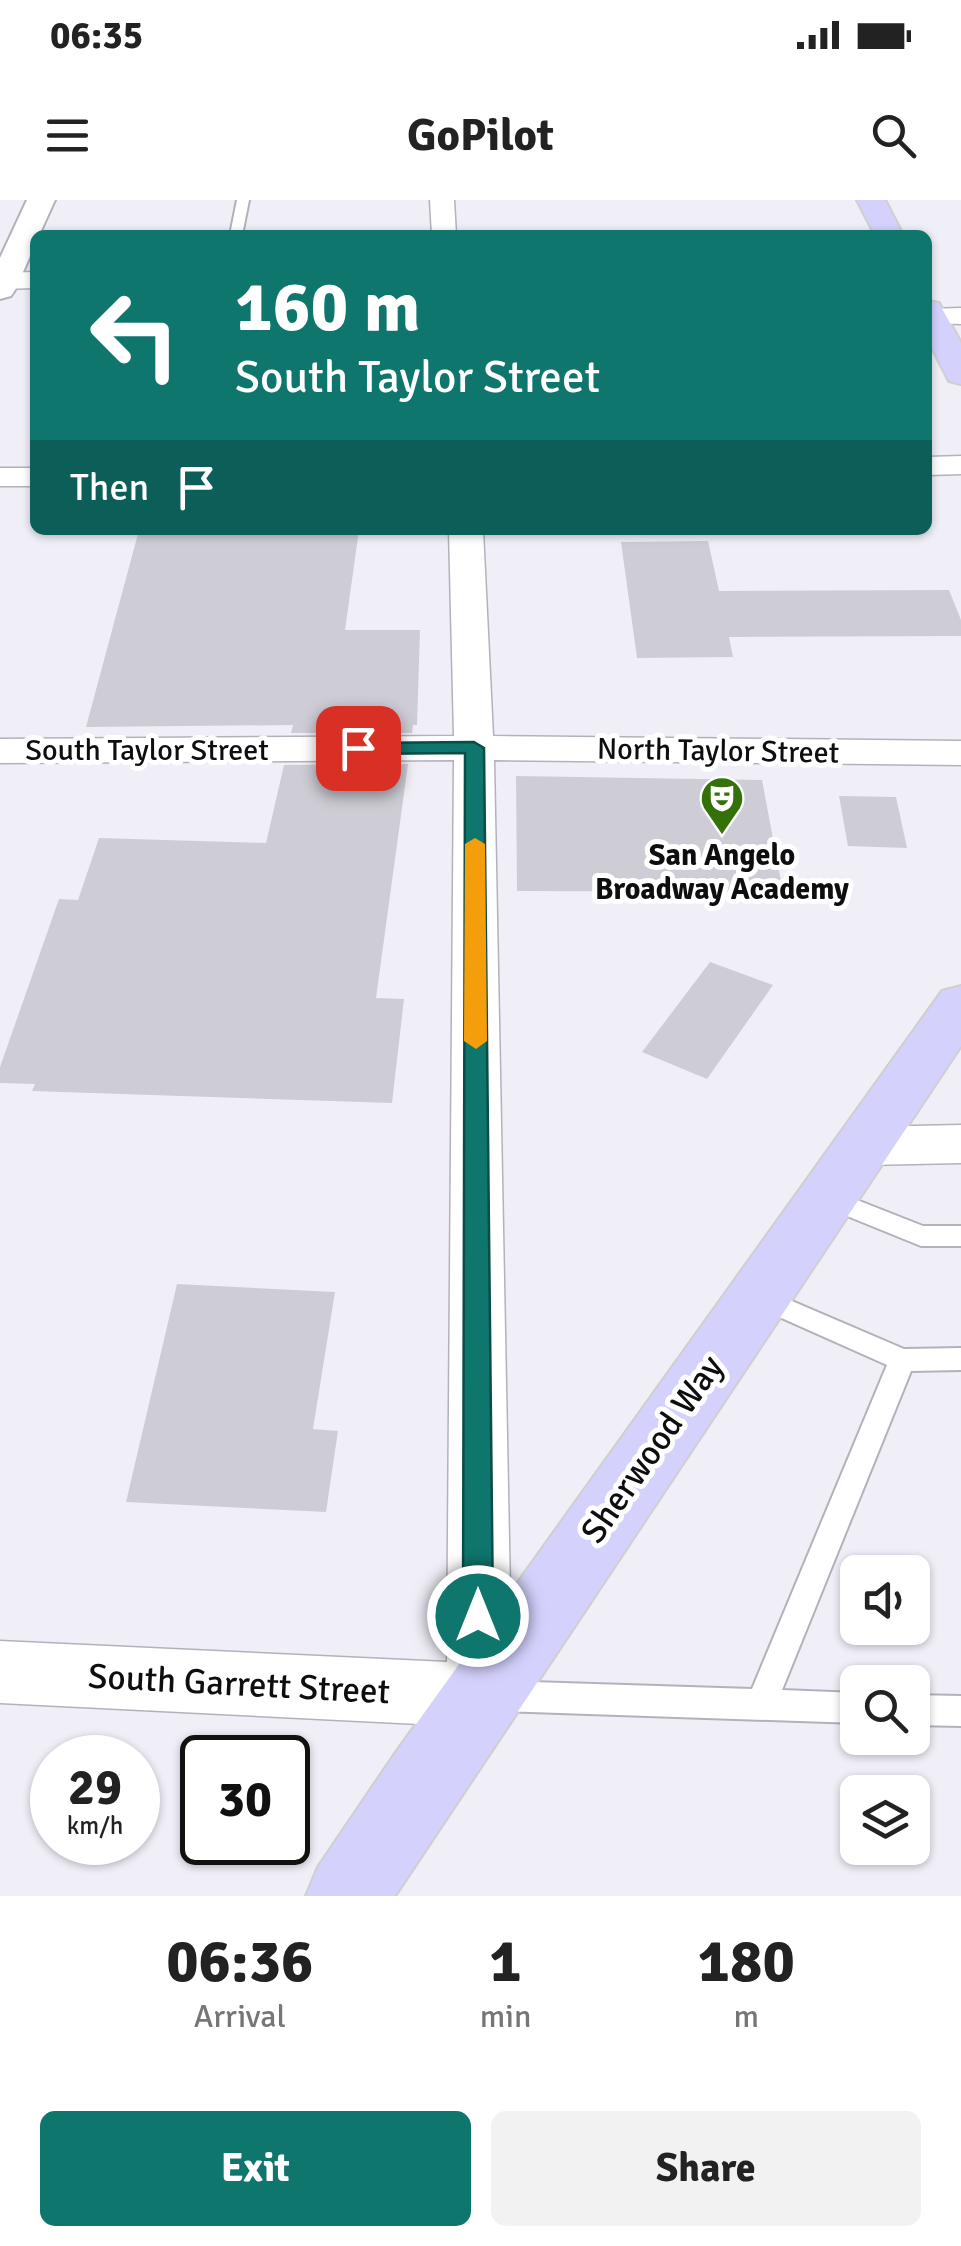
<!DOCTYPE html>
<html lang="en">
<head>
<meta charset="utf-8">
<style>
  body { margin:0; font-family:Signika,sans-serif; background:#f2f2f2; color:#222; height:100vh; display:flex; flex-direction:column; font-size:38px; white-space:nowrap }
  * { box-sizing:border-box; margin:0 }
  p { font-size:32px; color:#767676 }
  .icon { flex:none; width:55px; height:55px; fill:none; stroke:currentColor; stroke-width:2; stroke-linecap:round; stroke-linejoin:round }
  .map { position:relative; height:1696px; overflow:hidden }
  .panel { display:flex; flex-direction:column; background:#fff; flex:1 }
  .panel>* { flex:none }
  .hud { position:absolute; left:30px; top:30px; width:902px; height:305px; border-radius:15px; box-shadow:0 2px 8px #0004; background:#0f766e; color:#fff; overflow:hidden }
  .buttons { position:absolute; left:840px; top:1355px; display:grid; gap:20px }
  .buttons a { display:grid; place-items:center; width:90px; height:90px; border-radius:15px; background:#fff; box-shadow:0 2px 8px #0004; font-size:50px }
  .speed { position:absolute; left:30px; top:1535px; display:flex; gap:20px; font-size:50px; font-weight:700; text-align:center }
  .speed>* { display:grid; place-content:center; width:130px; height:130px; border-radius:50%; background:#fff; box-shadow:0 2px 8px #0004; line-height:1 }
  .speed small { font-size:25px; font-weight:400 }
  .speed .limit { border:5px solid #111; border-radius:15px; background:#fff; color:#111 }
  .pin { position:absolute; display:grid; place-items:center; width:85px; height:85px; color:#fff; margin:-42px; border-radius:20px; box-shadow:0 5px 15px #0006 }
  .me { position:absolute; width:110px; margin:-55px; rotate:0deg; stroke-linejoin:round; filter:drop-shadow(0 0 8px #0008) }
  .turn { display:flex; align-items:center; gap:35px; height:210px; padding:0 40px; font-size:45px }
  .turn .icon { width:130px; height:130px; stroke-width:2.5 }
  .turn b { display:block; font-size:70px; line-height:85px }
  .then { display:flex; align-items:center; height:95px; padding:0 40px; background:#0003; gap:20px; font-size:38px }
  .eta { display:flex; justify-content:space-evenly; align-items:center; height:170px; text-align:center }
  .eta b { font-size:60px; font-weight:700; line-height:70px }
  .primary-button { display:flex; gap:20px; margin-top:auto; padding:20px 40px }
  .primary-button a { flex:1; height:115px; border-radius:15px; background:#0f766e; color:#fff; font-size:40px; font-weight:700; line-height:115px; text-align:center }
  .primary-button a+a { background:#f2f2f2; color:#222 }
  .status { display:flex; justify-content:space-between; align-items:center; height:70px; padding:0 50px; background:#fff; direction:ltr }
  .status svg { height:28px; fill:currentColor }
  header { display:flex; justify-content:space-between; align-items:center; height:130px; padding:0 40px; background:#fff; font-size:45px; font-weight:700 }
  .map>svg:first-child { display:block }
  .building { fill:#cecdd5 }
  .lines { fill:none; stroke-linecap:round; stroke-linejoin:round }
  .service-casing { stroke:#b3b2ba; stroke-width:4 }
  .minor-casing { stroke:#b3b2ba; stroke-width:3 }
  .tertiary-casing { stroke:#b3b2ba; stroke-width:4 }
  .primary-casing { stroke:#cfcfcf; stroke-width:4 }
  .service { fill:#fff; fill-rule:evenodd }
  .minor { fill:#fff; fill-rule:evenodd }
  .tertiary { fill:#fff; fill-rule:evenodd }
  .primary { fill:#d4d1fd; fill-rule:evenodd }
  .route { fill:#0f766e; stroke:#0a4d48; stroke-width:2.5 }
  .slow { fill:#f59e0b }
  .labels { text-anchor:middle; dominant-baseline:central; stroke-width:10; stroke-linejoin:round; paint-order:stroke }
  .street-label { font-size:30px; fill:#0e0e10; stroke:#fff }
  .poi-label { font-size:30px; font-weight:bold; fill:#0e0e10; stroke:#fff }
  .near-street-label { font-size:35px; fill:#0e0e10; stroke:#fff }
</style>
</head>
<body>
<div class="status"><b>06:35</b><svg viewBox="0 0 49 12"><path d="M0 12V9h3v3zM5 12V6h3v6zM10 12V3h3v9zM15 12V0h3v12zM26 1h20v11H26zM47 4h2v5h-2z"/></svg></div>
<header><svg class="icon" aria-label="menu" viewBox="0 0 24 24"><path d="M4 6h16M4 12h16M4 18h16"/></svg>GoPilot<svg class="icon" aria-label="search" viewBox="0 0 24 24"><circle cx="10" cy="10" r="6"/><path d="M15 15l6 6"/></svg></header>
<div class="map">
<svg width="961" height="1696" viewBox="0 0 961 1696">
  <rect width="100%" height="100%" fill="#f0eff8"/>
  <!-- building -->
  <g class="building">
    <polygon points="139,330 359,330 345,430 420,430 417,525 413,525 412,533 291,533 293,525 86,527"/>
    <polygon points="708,341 719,391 949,390 961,420 961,436 729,437 733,457 637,458 621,342"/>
    <polygon points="408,564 376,798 404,799 392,903 32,891 35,884 0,883 0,867 59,699 78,700 99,638 266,643 284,565"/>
    <polygon points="516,576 762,580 783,692 517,691"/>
    <polygon points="839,596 896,597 907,648 848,646"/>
    <polygon points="710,762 773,785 707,879 642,852"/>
    <polygon points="177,1084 335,1092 313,1229 338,1231 326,1312 126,1302"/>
  </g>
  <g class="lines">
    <!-- service casing -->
    <g class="service-casing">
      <g id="service">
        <polygon points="237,0 249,0 242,35 230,35"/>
        <polygon points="829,989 923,1026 961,1026 961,1046 921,1046 820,1005 817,998 820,991"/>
        <polygon points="759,1087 904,1149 961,1148 961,1170 911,1171 782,1490 858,1493 858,1523 497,1511 486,1507 481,1496 486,1485 497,1481 752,1489 887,1165 750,1104 746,1097 750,1090"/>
        <polygon points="912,1495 961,1496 961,1526 912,1525"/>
      </g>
    </g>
    <!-- minor casing -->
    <g class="minor-casing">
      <g id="minor">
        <polygon points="430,0 454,0 456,35 432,35"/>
        <polygon points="35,72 35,88 0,89 0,73"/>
        <polygon points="961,108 961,124 928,123 928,109"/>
        <polygon points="961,256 961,274 928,275 928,257"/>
        <rect x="0" y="268" width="35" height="18"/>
        <polygon points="449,330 483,330 493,536 961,541 961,565 494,560 512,1495 502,1518 479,1527 0,1503 0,1441 447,1462 454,560 0,563 0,539 454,536"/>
        <polygon points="961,925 961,963 866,965 848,959 841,946 848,933 866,927"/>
      </g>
    </g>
    <!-- tertiary casing -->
    <g class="tertiary-casing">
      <polygon id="tertiary" points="27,0 55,0 39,35 35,35 35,45 15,90 11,96 0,99 0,58"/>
    </g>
    <!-- primary casing -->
    <g class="primary-casing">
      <g id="primary">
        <polygon points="857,0 885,0 903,35 875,35"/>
        <polygon points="928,101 939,103 961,143 961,184 949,181 928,140"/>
        <polygon points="961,786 961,846 395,1696 306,1696 318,1667 394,1555 942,791"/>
      </g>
    </g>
    <!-- service -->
    <use href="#service" class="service"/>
    <!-- minor -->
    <use href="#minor" class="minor"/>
    <!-- tertiary -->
    <use href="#tertiary" class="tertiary"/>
    <!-- primary -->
    <use href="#primary" class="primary"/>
  </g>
  <!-- route -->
  <polygon class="route" points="474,542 484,548 493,1416 489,1426 478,1431 468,1426 463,1416 465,553 358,554 348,548 358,543"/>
  <!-- slow -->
  <polygon class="slow" points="475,638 485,644 487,841 476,849 464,841 465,644"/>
  <!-- icons -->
  <defs>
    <g id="theatre-pin" transform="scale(2.25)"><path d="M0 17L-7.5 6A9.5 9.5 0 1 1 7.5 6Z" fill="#347209" stroke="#fff"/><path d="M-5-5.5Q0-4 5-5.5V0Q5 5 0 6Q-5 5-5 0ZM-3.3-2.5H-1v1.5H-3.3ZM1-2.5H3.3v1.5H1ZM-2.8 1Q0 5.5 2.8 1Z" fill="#fff"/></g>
  </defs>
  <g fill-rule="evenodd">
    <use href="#theatre-pin" x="722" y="598"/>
  </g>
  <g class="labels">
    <!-- street labels -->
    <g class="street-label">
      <text x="147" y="550">South Taylor Street</text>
      <text transform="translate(718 551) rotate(1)">North Taylor Street</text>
    </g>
    <!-- poi labels -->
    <g class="poi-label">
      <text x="722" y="655">San Angelo<tspan x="722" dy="34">Broadway Academy</tspan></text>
    </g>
    <!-- near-street labels -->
    <g class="near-street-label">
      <text transform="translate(652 1249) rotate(-55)">Sherwood Way</text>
      <text transform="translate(239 1484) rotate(3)">South Garrett Street</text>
    </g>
  </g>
</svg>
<div class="buttons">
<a><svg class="icon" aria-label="sound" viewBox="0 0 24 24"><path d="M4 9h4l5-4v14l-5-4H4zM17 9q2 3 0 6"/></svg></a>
<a><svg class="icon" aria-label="search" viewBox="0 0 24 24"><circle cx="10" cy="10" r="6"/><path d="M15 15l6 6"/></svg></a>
<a><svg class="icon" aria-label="layers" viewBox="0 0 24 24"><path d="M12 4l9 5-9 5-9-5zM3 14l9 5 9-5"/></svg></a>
</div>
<div class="speed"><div>29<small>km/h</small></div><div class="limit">30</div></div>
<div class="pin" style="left:358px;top:548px;background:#d93025"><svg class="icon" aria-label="arrive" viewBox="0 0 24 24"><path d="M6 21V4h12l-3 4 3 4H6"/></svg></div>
<svg class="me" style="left:478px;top:1416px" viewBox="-20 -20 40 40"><circle r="17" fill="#0f766e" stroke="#fff" stroke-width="3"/><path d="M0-11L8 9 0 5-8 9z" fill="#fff"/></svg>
<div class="hud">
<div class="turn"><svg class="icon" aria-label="left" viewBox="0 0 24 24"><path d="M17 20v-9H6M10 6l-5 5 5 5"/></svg><div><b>160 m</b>South Taylor Street</div></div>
<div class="then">Then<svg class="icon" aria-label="arrive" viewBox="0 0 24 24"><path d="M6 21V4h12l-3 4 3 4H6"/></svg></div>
</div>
</div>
<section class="panel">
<div class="eta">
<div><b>06:36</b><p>Arrival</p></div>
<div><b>1</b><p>min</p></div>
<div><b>180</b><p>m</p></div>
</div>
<div class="primary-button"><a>Exit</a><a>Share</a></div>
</section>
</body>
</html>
